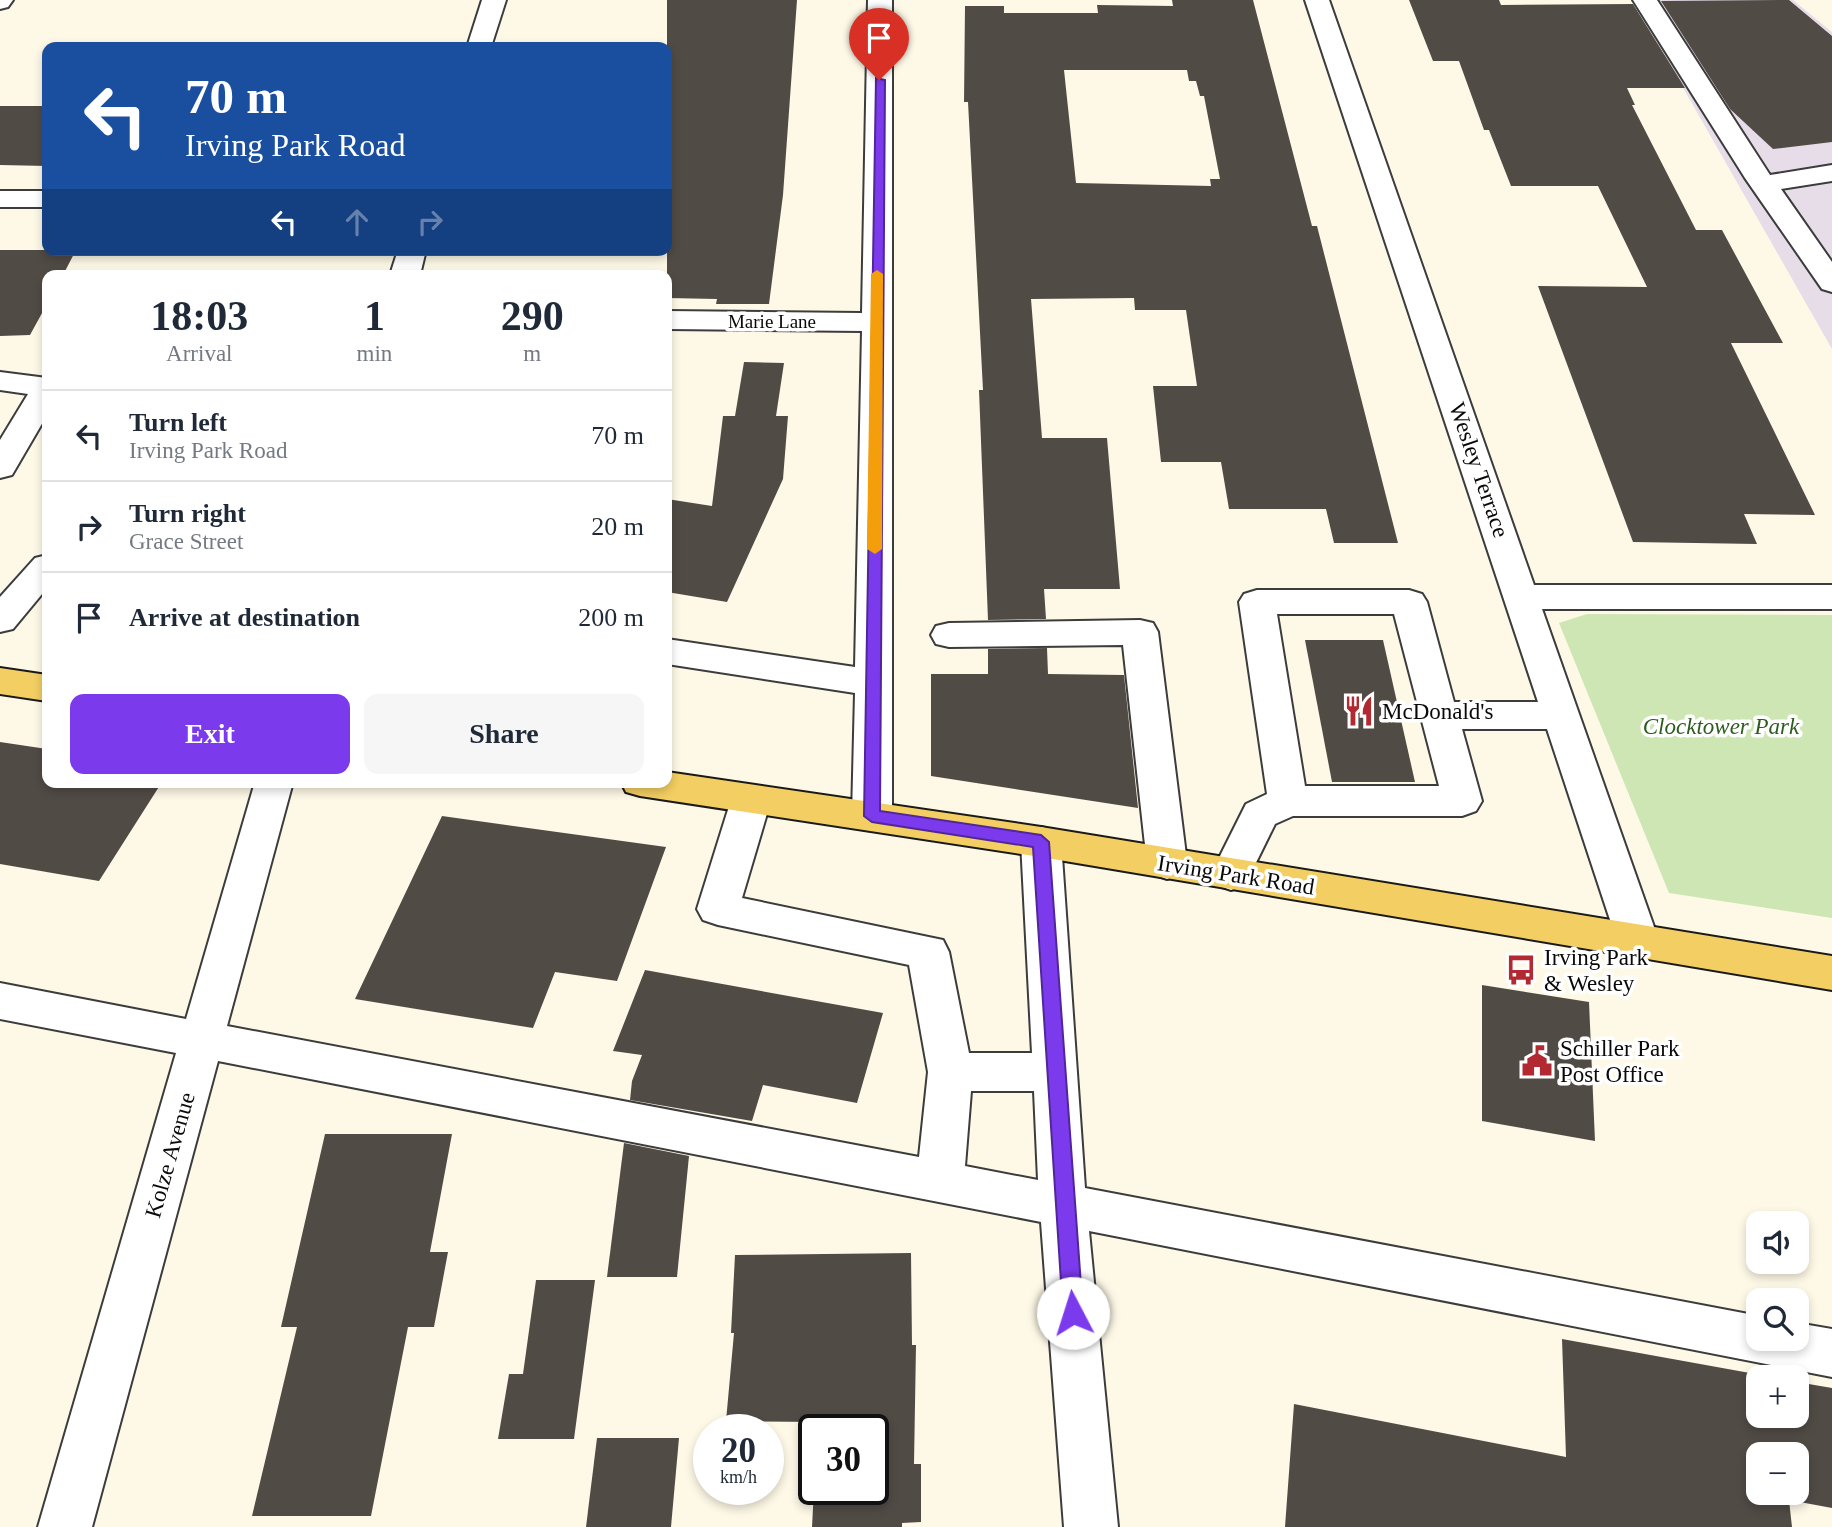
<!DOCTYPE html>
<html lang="en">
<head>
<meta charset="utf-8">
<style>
  body { margin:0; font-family:"Times New Roman",serif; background:#f6f6f7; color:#1f2937; height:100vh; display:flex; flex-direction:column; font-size:26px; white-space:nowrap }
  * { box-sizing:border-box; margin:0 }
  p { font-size:23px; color:#747a83 }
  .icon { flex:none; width:38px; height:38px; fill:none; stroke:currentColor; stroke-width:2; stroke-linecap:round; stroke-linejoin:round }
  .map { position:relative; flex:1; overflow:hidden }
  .sheet { position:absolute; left:42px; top:270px; width:630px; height:518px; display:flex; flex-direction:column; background:#fff; border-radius:14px; box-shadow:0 4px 10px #0003 }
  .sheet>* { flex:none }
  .hud { position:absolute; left:42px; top:42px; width:630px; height:214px; border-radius:14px; box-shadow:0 4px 10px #0003; background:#1a4fa0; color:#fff; overflow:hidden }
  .buttons { position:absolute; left:1746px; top:1211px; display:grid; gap:14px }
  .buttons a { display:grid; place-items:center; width:63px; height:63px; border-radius:14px; background:#fff; box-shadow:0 4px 10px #0003; font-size:35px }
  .speed { position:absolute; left:693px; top:1414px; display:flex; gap:14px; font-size:35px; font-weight:700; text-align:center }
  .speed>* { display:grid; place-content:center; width:91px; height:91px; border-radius:50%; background:#fff; box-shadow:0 4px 10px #0003; line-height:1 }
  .speed small { font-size:18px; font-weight:400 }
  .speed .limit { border:4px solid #111; border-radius:10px; background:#fff; color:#111 }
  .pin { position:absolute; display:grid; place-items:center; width:60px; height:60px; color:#fff; margin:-72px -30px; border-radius:50% 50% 50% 0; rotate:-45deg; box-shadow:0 0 7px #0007 }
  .pin .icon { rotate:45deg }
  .me { position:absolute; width:77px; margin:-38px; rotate:355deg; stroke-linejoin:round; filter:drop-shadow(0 0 5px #0008) }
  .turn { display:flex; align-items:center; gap:24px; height:147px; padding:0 28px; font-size:32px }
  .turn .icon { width:91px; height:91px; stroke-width:2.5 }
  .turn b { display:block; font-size:49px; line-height:60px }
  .lanes { display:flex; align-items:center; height:66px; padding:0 28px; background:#0003; justify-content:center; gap:35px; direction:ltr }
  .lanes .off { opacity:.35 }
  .eta { display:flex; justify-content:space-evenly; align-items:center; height:119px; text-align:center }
  .eta b { font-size:42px; font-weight:600; line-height:49px }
  .action { display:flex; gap:14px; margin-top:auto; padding:14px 28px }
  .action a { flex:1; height:80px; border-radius:14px; background:#7c3aed; color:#fff; font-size:28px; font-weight:600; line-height:80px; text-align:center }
  .action a+a { background:#f6f6f7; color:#1f2937 }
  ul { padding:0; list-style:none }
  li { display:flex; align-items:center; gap:21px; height:91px; padding:0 28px; border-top:2px solid #e0e1e3 }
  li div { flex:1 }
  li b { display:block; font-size:26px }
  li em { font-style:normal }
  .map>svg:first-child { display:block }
  .industrial { fill:#e7dde9 }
  .green { fill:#cee6b3 }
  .building { fill:#514b46; fill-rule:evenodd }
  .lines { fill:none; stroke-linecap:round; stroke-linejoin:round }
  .minor-casing { stroke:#3c3c3c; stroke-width:4 }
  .major-casing { stroke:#1a1a1a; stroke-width:4 }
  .minor { fill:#fff; fill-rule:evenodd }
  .major { fill:#f3ce62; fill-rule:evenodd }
  .route { fill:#7c3aed; stroke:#51269a; stroke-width:2 }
  .slow { fill:#f59e0b }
  .labels { text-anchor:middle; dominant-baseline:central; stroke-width:7; stroke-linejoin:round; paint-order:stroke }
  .far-street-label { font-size:19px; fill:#090909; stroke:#fff }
  .street-label { font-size:23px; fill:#090909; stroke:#fff }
  .poi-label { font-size:23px; fill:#090909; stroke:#fff; text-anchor:start }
  .park-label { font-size:23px; font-style:italic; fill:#2c5d1e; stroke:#fff }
</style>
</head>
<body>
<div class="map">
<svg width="1832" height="1527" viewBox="0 0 1832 1527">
  <rect width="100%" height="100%" fill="#fef9e7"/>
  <!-- industrial -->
  <polygon class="industrial" points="1633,0 1793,0 1832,32 1832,349"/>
  <!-- green -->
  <polygon class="green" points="1587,614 1832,615 1832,918 1669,893 1559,623"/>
  <!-- building -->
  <g class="building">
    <polygon points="667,0 797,0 783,195 769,304 716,304 717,299 667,298"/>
    <path d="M1172,0H1253L1312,226H1317L1398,543H1334L1326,509H1229L1221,462H1161L1153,386H1197L1186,310H1135L1134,298L1031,299L1042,438H1107L1120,589H1044L1046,619L988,620L979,390H983L968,102H964L965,6H1004V13H1098L1097,5L1173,6ZM1064,70H1187L1189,81H1196L1200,96H1204L1220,179H1210L1211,186L1076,183Z"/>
    <polygon points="1409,0 1499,0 1501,5 1633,4 1685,88 1627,88 1635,105 1632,105 1696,230 1722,230 1783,343 1731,343 1815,515 1744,514 1757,544 1633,542 1538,286 1647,287 1598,186 1511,186 1489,130 1484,130 1459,61 1433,61"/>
    <polygon points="1789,0 1832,36 1832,142 1773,149 1730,109 1661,1"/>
    <polygon points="0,106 47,106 47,166 0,165"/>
    <polygon points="0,250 76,250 63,275 47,275 47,304 30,335 0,336"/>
    <polygon points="744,362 784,363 776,416 788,416 783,479 727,602 667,592 667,499 712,506 723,416 735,416"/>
    <polygon points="1305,640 1383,640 1415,782 1332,782"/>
    <polygon points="1047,648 1048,674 1124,675 1138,808 931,776 931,674 988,674 988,649"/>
    <polygon points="0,742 47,749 47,782 162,782 99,881 0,864"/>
    <polygon points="442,816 666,847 617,981 555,972 533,1028 355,999"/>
    <polygon points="645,970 883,1013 857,1103 763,1085 752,1121 630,1100 632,1081 642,1055 613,1051"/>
    <polygon points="1482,985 1589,1002 1595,1141 1482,1121"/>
    <polygon points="325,1134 452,1134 430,1252 448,1252 434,1327 408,1327 371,1516 252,1516 297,1327 281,1327"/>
    <polygon points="624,1143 689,1156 677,1277 607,1277"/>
    <polygon points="911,1253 912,1345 916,1345 914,1464 921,1464 921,1522 902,1523 902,1527 812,1527 814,1489 873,1489 873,1430 817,1430 818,1422 726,1421 734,1333 731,1333 735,1255"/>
    <polygon points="536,1280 595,1280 574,1439 498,1439 509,1374 523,1374"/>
    <path d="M1562,1339L1772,1377H1759V1416H1797V1382L1832,1388V1508L1789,1500L1792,1527H1285L1294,1404L1566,1457ZM1759,1454H1797V1493H1759Z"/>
    <polygon points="597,1438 679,1438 671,1527 586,1527"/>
  </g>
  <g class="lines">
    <!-- minor casing -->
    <g class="minor-casing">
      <g id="minor">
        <polygon points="0,0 13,0 8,7 0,9"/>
        <polygon points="482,0 506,0 491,47 467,47"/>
        <polygon points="868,0 892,0 892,816 886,826 872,831 858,826 852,816 855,693 667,664 667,639 855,667 862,331 667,329 667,311 862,313"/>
        <path d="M1305,0H1329L1534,585H1832V609H1542L1659,941L1653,953L1638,958L1623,953L1617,941L1547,729H1462L1482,801L1476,811L1462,816H1293L1275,824L1245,885L1231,890L1217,885L1211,874L1246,804L1267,794L1239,602L1244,594L1257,590H1409L1422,594L1427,602L1454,702H1538ZM1277,614H1394L1439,786H1305Z"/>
        <polygon points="1633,0 1657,0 1770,175 1832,165 1832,181 1781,189 1832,262 1832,292 1822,289 1745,178"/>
        <rect x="0" y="191" width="47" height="16"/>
        <polygon points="398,250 426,250 420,275 390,275"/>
        <polygon points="0,372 47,378 47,415 12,475 0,478 0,440 28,394 0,390"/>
        <polygon points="47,555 47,588 13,629 0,632 0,597 35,558"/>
        <polygon points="1140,620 1153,623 1158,632 1187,863 1181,874 1167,879 1153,874 1147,863 1123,645 949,647 936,644 931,635 936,626 949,623"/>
        <path d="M255,782H293L227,1026L919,1157L928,1072L909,965L718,925L703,920L697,909L731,800L737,790L751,785L765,790L771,800L742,898L943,940L949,952L969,1053H1032L1021,842L1027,831L1041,827L1055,831L1061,842L1085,1188L1759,1316V1339H1797V1323L1832,1329V1377L1089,1231L1118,1527H1064L1041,1222L218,1061L92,1527H38L176,1053L0,1019V983L186,1019ZM971,1091H1034L1038,1180L965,1166Z"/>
      </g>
    </g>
    <!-- major casing -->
    <g class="major-casing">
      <g id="major">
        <polygon points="0,668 47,675 47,701 0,694"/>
        <polygon points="667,772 1041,827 1832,956 1832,990 1041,857 640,796 626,792 621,782 667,782"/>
      </g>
    </g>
    <!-- minor -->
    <use href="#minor" class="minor"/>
    <!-- major -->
    <use href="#major" class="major"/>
  </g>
  <!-- route -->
  <polygon class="route" points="876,78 885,80 880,811 1041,835 1049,842 1083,1313 1080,1320 1073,1323 1066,1320 1063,1313 1033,847 872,822 864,816"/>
  <!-- slow -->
  <polygon class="slow" points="877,270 883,274 882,549 875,554 867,549 871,274"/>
  <!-- icons -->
  <defs>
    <g id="restaurant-bare" transform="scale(2.415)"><path d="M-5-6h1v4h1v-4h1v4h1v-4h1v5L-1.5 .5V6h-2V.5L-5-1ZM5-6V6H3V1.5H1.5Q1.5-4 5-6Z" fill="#b22931" stroke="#fff" stroke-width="2.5" paint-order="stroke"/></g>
    <g id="bus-bare" transform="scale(2.415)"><path d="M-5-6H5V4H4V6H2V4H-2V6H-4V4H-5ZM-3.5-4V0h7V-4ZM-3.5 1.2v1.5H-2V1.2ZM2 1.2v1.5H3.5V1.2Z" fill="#b22931" stroke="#fff" stroke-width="2.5" paint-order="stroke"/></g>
    <g id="civic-bare" transform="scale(2.415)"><path d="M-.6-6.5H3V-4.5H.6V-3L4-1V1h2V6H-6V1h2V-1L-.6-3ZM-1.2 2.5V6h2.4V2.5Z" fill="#b22931" stroke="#fff" stroke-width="2.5" paint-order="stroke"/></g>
  </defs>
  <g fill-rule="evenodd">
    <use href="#restaurant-bare" x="1359" y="711"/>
    <use href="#bus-bare" x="1521" y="970"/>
    <use href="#civic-bare" x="1537" y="1061"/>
  </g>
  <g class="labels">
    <!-- far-street labels -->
    <g class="far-street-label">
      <text x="772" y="321">Marie Lane</text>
    </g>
    <!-- street labels -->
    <g class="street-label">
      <text transform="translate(1479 470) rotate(71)">Wesley Terrace</text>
      <text transform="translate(1236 875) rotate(9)">Irving Park Road</text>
      <text transform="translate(170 1155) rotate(-74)">Kolze Avenue</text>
    </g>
    <!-- poi labels -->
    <g class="poi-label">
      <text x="1382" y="711">McDonald's</text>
      <text x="1544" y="957">Irving Park<tspan x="1544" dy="26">&amp; Wesley</tspan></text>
      <text x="1560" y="1048">Schiller Park<tspan x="1560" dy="26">Post Office</tspan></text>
    </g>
    <!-- park labels -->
    <g class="park-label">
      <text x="1721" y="726">Clocktower Park</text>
    </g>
  </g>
</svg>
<div class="buttons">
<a><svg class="icon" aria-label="sound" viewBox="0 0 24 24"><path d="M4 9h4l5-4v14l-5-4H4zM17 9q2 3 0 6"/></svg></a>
<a><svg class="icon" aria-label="search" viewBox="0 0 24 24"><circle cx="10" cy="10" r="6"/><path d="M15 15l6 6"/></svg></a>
<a>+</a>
<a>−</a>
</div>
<div class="speed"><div>20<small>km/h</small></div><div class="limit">30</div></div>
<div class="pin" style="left:879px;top:80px;background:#d93025"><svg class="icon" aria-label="arrive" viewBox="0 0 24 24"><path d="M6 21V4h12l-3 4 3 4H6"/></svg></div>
<svg class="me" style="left:1073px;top:1313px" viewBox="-20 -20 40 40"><circle r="19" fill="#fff"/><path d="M0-13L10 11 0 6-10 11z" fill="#7c3aed"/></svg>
<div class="hud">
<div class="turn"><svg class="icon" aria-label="left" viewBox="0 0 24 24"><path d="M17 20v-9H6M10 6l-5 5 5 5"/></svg><div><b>70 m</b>Irving Park Road</div></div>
<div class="lanes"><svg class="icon" aria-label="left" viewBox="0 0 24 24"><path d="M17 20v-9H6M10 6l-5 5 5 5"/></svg><svg class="icon off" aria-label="ahead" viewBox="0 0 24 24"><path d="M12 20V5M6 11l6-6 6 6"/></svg><svg class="icon off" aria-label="right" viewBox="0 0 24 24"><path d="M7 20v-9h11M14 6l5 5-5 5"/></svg></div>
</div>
<section class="sheet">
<div class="eta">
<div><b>18:03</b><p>Arrival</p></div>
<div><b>1</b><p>min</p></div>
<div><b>290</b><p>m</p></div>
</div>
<ul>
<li><svg class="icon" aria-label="left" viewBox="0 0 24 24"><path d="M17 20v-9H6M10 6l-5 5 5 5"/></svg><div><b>Turn left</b><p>Irving Park Road</p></div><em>70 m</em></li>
<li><svg class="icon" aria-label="right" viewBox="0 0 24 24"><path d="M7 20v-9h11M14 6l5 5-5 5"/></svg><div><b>Turn right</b><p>Grace Street</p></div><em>20 m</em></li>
<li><svg class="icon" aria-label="arrive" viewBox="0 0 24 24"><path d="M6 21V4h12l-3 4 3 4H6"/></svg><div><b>Arrive at destination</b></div><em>200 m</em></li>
</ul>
<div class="action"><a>Exit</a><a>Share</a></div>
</section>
</div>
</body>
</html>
